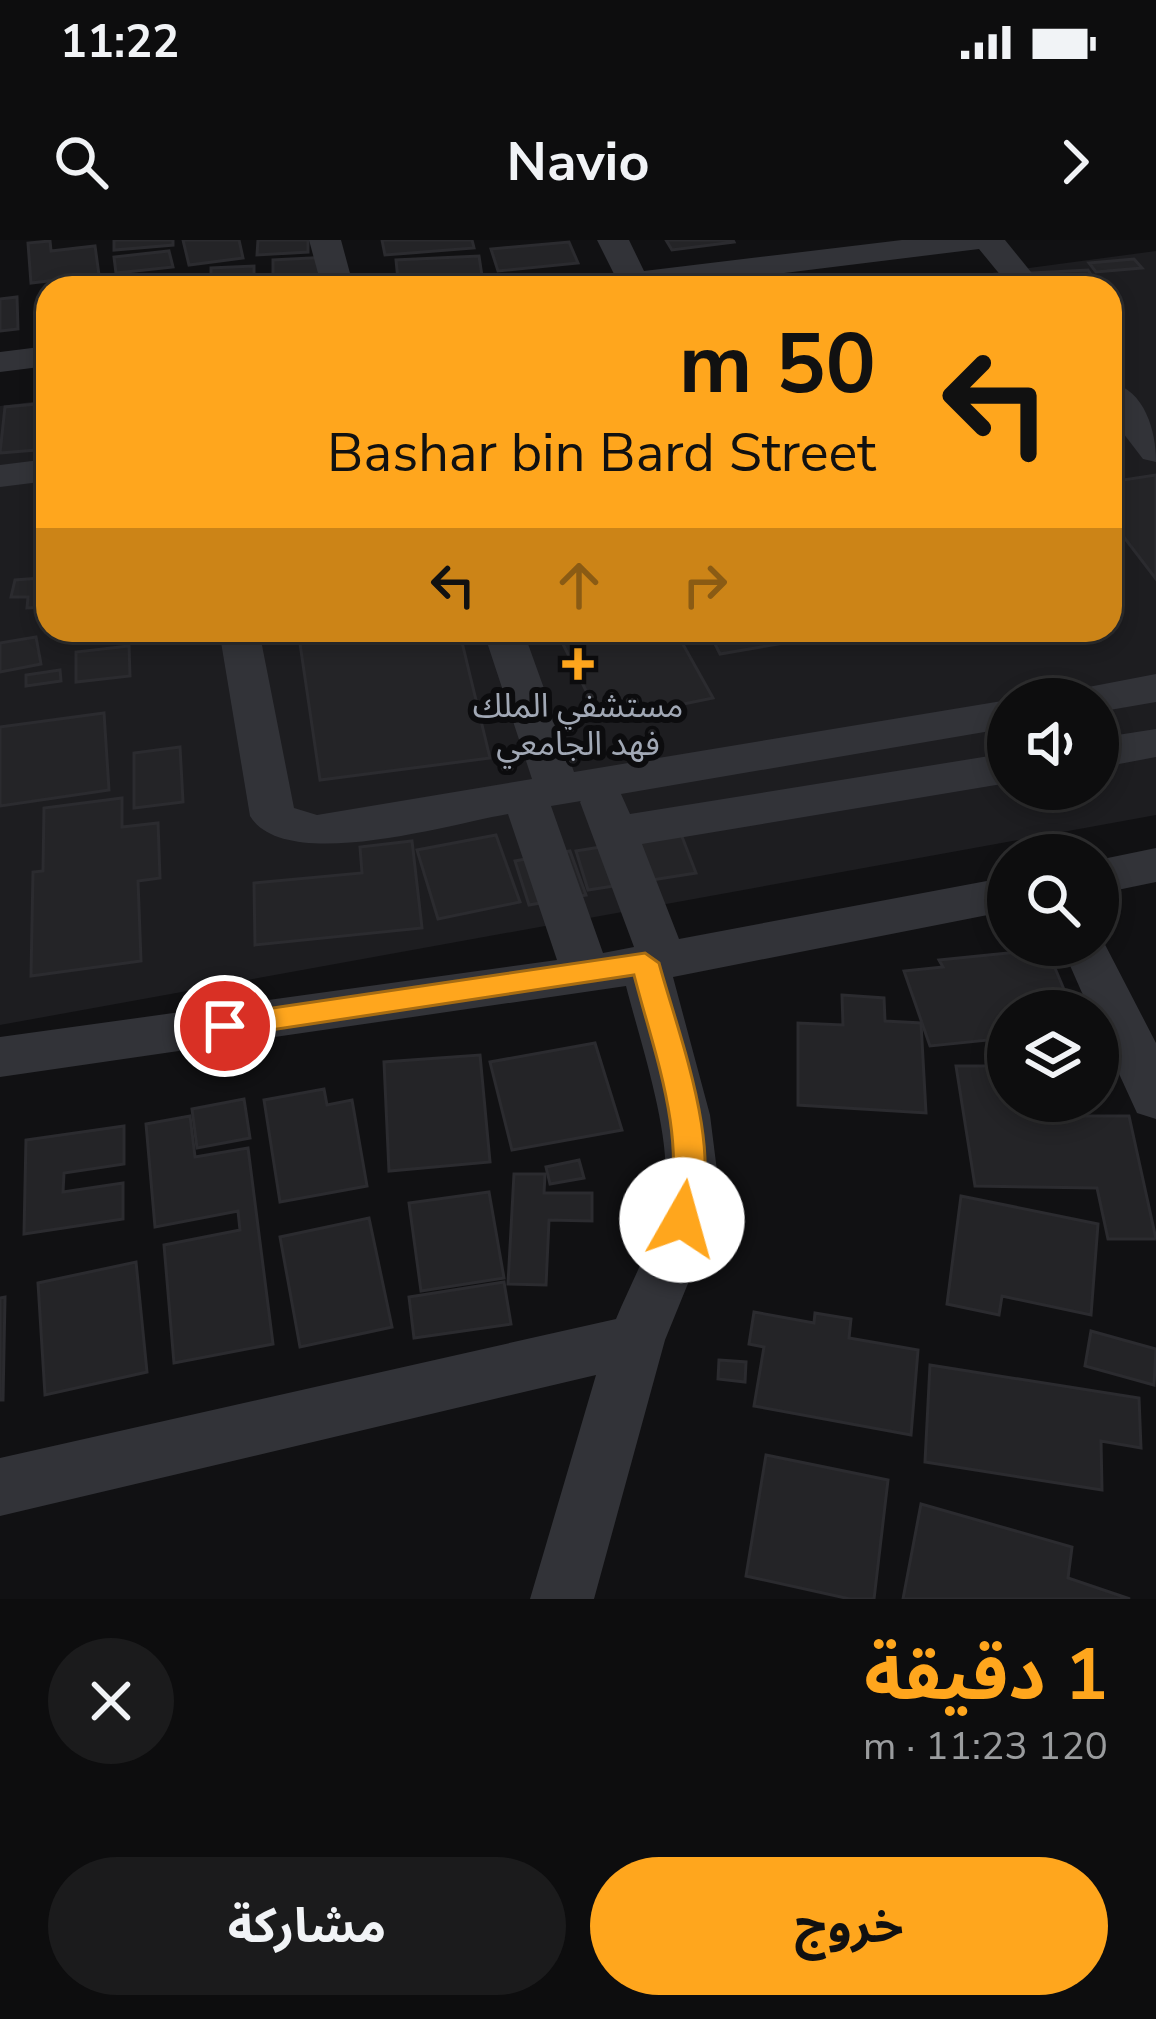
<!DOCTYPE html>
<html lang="ar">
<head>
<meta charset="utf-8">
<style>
  body { margin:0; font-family:"Nunito Sans","Noto Sans Arabic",sans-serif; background:#1b1b1c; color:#f1f3f6; direction:rtl; height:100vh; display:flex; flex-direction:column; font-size:45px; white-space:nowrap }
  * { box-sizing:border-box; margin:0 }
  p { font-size:39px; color:#9a9c9e }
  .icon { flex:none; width:66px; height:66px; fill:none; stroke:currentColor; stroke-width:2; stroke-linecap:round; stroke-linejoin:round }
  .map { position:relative; height:1359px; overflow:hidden; direction:ltr }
  .details { display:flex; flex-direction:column; background:#0d0d0e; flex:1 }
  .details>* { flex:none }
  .top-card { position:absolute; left:36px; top:36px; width:1086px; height:366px; border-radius:36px; box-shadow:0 6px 18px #0003,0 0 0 3px #2d2d2e; direction:rtl; background:#ffa61d; color:#111; overflow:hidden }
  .fabs { position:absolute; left:987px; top:438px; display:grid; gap:24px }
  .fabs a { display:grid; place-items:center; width:132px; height:132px; border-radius:50%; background:#0d0d0e; box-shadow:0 6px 18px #0003,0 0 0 3px #2d2d2e; font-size:60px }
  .pin { position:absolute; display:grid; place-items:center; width:102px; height:102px; color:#fff; margin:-51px; border:6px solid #fff; border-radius:50%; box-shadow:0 3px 12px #0007 }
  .me { position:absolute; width:132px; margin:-66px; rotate:7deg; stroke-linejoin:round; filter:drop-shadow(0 0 9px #0008) }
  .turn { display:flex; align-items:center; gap:42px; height:252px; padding:0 48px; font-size:54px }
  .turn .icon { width:156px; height:156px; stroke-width:2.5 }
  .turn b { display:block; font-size:84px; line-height:102px }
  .lanes { display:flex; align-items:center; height:114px; padding:0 48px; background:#0003; justify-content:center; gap:60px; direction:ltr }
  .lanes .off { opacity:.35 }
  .round { display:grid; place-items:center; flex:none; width:126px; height:126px; border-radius:63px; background:#1b1b1c }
  .overview { display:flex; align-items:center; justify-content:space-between; height:204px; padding:0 48px }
  h1 { font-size:72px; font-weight:700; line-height:90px; color:#ffa61d }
  .action { display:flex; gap:24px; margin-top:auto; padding:24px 48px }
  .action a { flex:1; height:138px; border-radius:72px; background:#ffa61d; color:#111; font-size:48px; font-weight:700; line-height:138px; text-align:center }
  .action a+a { background:#1b1b1c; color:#f1f3f6 }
  .status { display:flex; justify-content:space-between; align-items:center; height:84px; padding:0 60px; background:#0d0d0e; direction:ltr }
  .status svg { height:33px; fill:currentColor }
  header { display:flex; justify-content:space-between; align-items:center; height:156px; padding:0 48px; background:#0d0d0e; font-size:54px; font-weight:700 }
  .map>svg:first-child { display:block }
  .built { fill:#1d1d20; fill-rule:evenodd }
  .building { fill:#242427; stroke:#2b2b2f; stroke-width:3 }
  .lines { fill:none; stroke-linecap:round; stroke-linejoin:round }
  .minor { fill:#323338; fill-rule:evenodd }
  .route { fill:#ffa61d; stroke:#a66c13; stroke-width:3 }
  .poi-dot { fill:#ffa61d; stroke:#0c0c0e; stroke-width:4.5 }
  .labels { text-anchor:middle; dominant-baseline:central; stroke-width:12; stroke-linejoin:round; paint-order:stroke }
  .poi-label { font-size:33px; fill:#a1a8b5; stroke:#0c0c0e }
</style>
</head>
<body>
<div class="status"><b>11:22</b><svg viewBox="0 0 49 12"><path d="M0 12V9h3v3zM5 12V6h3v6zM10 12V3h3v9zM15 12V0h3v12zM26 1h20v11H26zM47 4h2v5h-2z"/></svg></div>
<header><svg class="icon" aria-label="forward" viewBox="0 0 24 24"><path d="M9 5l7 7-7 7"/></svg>Navio<svg class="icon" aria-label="search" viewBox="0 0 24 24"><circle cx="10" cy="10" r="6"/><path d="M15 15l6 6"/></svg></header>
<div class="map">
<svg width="1156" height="1359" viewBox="0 0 1156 1359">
  <rect width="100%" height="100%" fill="#111113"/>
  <!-- built -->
  <path class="built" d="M1156,11V575L0,785V166L48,160V390H1110V48H880ZM1008,459H1098V549H1008Z"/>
  <!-- building -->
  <g class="building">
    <polygon points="114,0 173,0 173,5 114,10"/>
    <polygon points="183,0 239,0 243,18 189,25"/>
    <polygon points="258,0 308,0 308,12 257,15"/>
    <polygon points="382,0 472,0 474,8 385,15"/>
    <polygon points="666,0 733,0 734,2 672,10"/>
    <polygon points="50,1 51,11 95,6 99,35 31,43 28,3"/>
    <polygon points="569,2 578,23 498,31 491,9"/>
    <polygon points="169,11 173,27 116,33 114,17"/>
    <polygon points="479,16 482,36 398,40 396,20"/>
    <polygon points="329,17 331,48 273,48 273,20"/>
    <polygon points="1134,19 1142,28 1096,32 1089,23"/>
    <polygon points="254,26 254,48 197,48 197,37 211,36 211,28"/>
    <polygon points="1088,30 1096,43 1037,46 1029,33"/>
    <polygon points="171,35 173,48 120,48 120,40"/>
    <polygon points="17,57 18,89 0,91 0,59"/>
    <polygon points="48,163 48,209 0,213 5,167"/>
    <polygon points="1156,235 1156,339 1110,279 1110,242"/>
    <polygon points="43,328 48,328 48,367 27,368 28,357 11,357 15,340 41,338"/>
    <polygon points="298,390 459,390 490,518 320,540"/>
    <polygon points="556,390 675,390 713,458 601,481"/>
    <polygon points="708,390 860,390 720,414"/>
    <polygon points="36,397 41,424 0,432 0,403"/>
    <polygon points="129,406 130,436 76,442 76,412"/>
    <polygon points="60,430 61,441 26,446 26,435"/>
    <polygon points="104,473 109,550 0,566 0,487"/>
    <polygon points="180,507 183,562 134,568 134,513"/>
    <polygon points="122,558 122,587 158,583 160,638 138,641 141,721 31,736 33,632 43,631 44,568"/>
    <polygon points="681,594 696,633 588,650 576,611"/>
    <polygon points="496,595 520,662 438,679 417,610"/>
    <polygon points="412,601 422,688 255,705 254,643 362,633 360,607"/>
    <polygon points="570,611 586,655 529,665 515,621"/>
    <polygon points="1047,709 1073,771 1008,771 1008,798 930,806 904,731 943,727 939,720"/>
    <polygon points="842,755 884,758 885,781 921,783 926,873 798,865 798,783 843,785"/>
    <polygon points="595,803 622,890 512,910 490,822"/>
    <polygon points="480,815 490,922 389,931 384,822"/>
    <polygon points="956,826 1008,826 1008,861 1080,861 1083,876 1129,876 1156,999 1108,999 1097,948 975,946"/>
    <polygon points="324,849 327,865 352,860 367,946 280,962 264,860"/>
    <polygon points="244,859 250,898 197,908 192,869"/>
    <polygon points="190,876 195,917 248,908 273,1104 174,1123 164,1005 240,990 238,971 155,987 146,884"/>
    <polygon points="124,886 124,924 64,933 63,952 123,943 123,979 24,994 26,900"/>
    <polygon points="579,920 584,938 550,944 546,927"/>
    <polygon points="514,934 545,934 544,953 592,953 592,981 549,980 546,1045 508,1044"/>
    <polygon points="489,952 504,1038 421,1051 409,963"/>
    <polygon points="961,956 1098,984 1091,1075 1002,1056 999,1075 947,1064"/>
    <polygon points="369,978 392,1087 300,1107 280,997"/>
    <polygon points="136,1022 147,1132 45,1155 38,1043"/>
    <polygon points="504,1042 511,1084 414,1098 409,1057"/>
    <polygon points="5,1057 3,1160 0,1160 0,1058"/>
    <polygon points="754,1072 814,1083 815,1073 851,1079 849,1098 918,1110 911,1195 754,1166 764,1107 749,1104"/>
    <polygon points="1091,1091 1156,1109 1154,1145 1085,1126"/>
    <polygon points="719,1120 746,1122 745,1142 718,1139"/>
    <polygon points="930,1125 1139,1158 1141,1208 1101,1201 1102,1250 925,1222"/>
    <polygon points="766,1215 888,1240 874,1359 850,1359 746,1336"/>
    <polygon points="921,1264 1072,1307 1068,1338 1130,1359 903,1359"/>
  </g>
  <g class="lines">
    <!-- minor -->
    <g class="minor">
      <polygon points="309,0 341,0 354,48 322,48"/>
      <polygon points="597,0 629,0 644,31 902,0 1005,0 1044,48 1011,48 979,9 662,48 566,48 571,41 614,34"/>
      <polygon points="48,106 48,126 0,132 0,112"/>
      <path d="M1110,142C1145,150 1156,191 1156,222L1143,219L1110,176Z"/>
      <polygon points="48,219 48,241 0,247 0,225"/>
      <path d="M219,390H259L294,568L317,575L532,539L483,390H523L574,532L1008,460V488L621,554L630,574L1008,513V543L642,604L679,699L1008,637V671L673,737L710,875L719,947L700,1014L665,1100L594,1359H530L596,1135L0,1276V1218L616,1079C633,1038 660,991 665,947C671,892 640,801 626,746L0,837V797L557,720L508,574C450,584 285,634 250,576ZM581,561L580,562L634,707L603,713L551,566Z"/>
      <polygon points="1156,434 1156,462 1098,472 1098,459 1072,459 1078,449"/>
      <polygon points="1156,489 1156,517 1098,528 1098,498"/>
      <polygon points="1156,608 1156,642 1098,654 1098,620"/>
      <polygon points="1098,691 1156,803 1156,879 1137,873 1098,788 1098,771 1090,771 1061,705 1098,705"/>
    </g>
  </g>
  <!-- route -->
  <path class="route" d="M645,713L659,723C679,797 728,919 693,990L682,994L671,990L666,980C689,901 654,813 634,735L225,797L215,794L211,786L215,778L225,775Z"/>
  <!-- markers -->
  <path class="poi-dot" d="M572 406h12v12h12v12h-12v12h-12v-12h-12v-12h12z"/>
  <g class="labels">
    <!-- poi labels -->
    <g class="poi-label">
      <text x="578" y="466">مستشفي الملك<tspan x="578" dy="38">فهد الجامعي</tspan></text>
    </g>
  </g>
</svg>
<div class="fabs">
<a><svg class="icon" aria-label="sound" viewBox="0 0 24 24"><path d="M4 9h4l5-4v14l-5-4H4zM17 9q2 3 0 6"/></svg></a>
<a><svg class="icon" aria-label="search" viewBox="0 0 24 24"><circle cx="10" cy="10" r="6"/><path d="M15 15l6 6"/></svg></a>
<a><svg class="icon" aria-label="layers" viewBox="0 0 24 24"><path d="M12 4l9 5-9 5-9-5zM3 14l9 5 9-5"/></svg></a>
</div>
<div class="pin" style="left:225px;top:786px;background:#d93025"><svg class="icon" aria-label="arrive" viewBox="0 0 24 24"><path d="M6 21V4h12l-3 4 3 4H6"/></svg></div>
<svg class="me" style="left:682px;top:980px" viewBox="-20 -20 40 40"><circle r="19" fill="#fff"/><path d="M0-13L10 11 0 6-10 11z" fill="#ffa61d"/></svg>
<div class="top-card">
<div class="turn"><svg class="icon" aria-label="left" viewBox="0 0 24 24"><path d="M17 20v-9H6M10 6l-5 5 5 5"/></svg><div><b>50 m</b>Bashar bin Bard Street</div></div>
<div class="lanes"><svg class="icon" aria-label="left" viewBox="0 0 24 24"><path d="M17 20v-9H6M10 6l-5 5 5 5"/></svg><svg class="icon off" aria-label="ahead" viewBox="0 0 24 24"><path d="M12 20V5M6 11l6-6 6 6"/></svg><svg class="icon off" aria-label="right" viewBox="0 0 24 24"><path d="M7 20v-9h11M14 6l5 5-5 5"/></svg></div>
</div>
</div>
<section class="details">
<div class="overview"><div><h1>1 دقيقة</h1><p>120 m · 11:23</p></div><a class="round"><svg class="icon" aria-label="close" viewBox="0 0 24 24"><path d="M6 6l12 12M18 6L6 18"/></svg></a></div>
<div class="action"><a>خروج</a><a>مشاركة</a></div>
</section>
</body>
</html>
